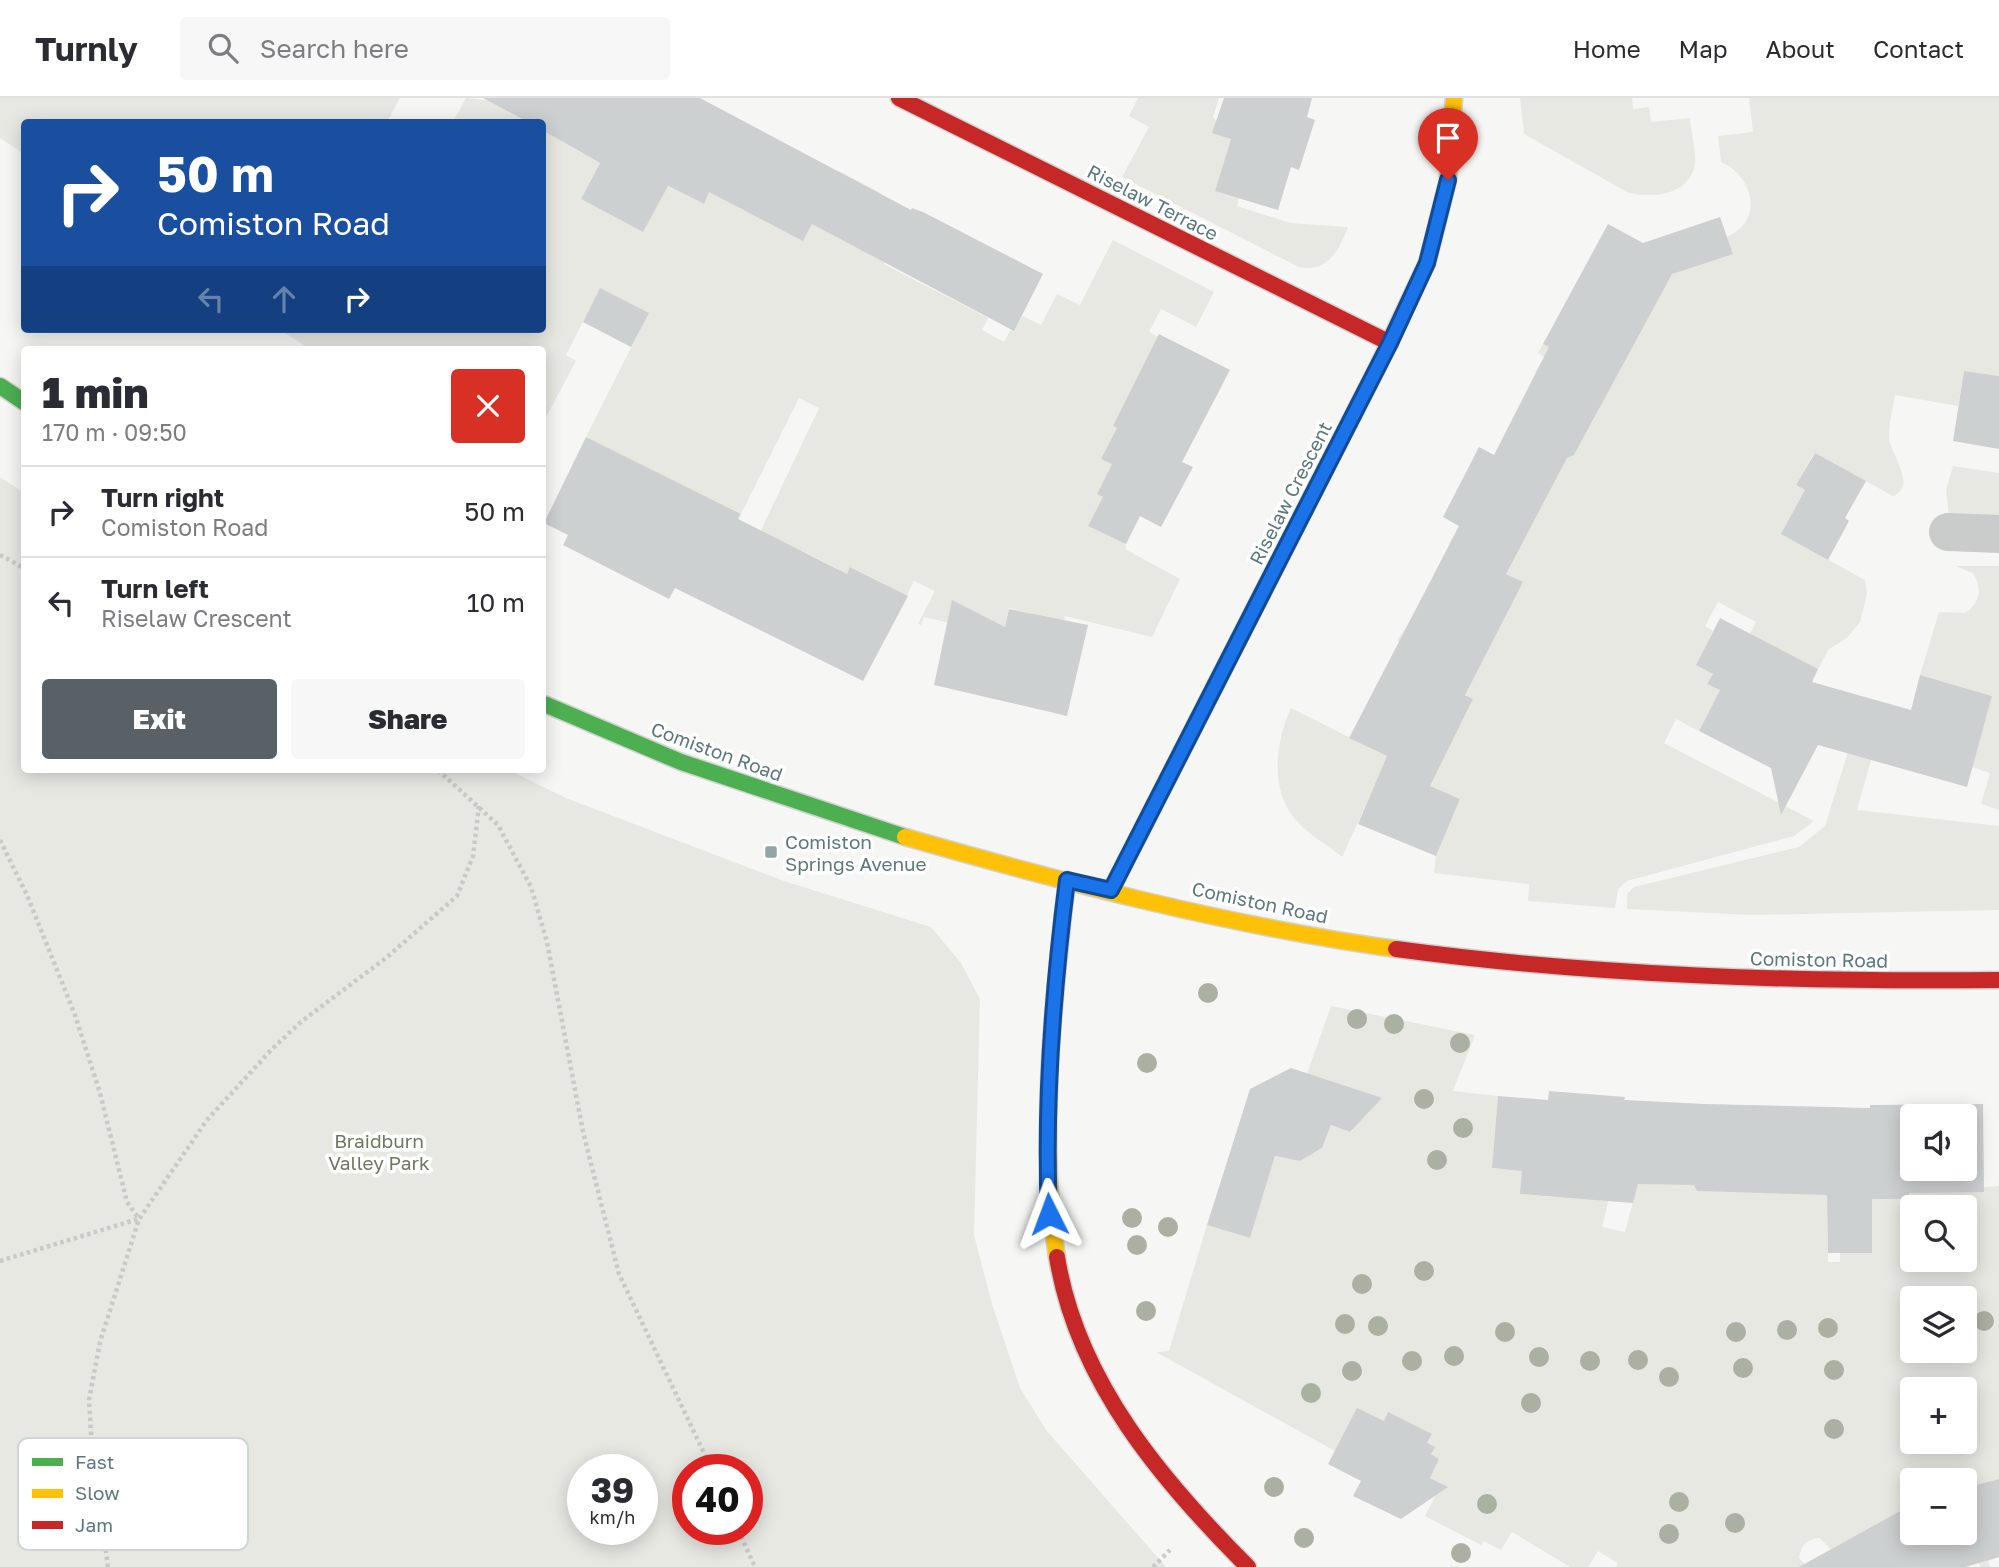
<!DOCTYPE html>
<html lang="en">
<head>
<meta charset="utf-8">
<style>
  body { margin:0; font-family:"Golos Text",sans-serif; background:#f7f7f7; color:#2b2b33; height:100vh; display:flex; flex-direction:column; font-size:26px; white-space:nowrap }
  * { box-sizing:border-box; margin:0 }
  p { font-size:23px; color:#7c7c81 }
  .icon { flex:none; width:38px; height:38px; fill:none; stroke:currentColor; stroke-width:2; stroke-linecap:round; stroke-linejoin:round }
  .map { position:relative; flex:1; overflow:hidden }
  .sheet { position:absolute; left:21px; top:248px; width:525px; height:427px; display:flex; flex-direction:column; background:#fff; border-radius:7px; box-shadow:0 4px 18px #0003 }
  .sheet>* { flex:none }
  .guide { position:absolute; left:21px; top:21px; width:525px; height:214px; border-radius:7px; box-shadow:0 4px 18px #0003; background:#1a4fa0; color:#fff; overflow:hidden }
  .buttons { position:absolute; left:1900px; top:1006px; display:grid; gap:14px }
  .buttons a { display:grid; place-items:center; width:77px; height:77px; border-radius:7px; background:#fff; box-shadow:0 4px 18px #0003; font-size:35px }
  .speed { position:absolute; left:567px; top:1356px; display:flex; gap:14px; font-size:35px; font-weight:700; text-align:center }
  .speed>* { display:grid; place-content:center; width:91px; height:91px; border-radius:50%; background:#fff; box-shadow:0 4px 18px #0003; line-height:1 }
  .speed small { font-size:18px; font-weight:400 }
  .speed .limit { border:10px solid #d22; background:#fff; color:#111 }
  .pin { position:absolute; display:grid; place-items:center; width:60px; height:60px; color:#fff; margin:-72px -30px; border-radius:50% 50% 50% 0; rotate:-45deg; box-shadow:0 0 7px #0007 }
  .pin .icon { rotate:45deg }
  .me { position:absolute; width:77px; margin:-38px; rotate:357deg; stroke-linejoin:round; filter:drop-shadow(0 0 5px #0008) }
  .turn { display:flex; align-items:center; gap:24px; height:147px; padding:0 21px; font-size:32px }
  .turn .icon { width:91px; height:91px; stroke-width:2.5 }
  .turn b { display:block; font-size:49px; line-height:60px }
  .lanes { display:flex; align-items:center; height:66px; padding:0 21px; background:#0003; justify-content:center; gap:35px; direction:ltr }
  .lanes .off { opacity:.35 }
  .round { display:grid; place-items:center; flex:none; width:74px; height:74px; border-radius:7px; background:#f7f7f7 }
  .head { display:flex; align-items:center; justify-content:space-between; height:119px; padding:0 21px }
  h1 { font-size:42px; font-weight:800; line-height:52px }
  .cta { display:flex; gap:14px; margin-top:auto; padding:14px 21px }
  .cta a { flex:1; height:80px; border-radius:7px; background:#596167; color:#fff; font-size:28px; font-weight:800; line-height:80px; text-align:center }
  .cta a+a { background:#f7f7f7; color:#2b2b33 }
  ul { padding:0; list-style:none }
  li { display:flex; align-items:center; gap:21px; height:91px; padding:0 21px; border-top:2px solid #e1e1e2 }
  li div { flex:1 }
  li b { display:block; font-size:26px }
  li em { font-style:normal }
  header { display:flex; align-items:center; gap:42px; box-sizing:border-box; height:98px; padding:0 35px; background:#fff; border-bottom:2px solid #e1e1e2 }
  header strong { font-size:33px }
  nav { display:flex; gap:38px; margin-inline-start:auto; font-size:24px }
  .search { width:490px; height:63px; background:#f7f7f7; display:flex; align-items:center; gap:18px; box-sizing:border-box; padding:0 24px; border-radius:7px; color:#7c7c81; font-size:26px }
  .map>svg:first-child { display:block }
  .green { fill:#e7e8e2; fill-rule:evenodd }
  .building { fill:#cdd0d0; fill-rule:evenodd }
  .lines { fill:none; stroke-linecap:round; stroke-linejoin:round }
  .fast-casing { stroke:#d1d3d3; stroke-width:19 }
  .slow-casing { stroke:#d1d3d3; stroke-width:19 }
  .jam-casing { stroke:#d1d3d3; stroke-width:19 }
  .path { stroke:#c8caca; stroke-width:4.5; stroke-dasharray:3.5 3.5; stroke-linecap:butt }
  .street { stroke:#cacccc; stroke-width:38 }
  .fast { stroke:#4caf50; stroke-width:16 }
  .slow { stroke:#ffc107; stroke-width:16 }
  .jam { stroke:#c62828; stroke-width:16 }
  .tree { fill:#abb1a2 }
  .route-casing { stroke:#114b97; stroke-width:18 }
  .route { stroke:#1a73e8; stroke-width:12 }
  .poi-dot { fill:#91a4a6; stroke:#fff; stroke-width:2.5 }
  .labels { text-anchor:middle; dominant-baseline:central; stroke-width:7; stroke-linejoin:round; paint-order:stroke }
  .street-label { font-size:19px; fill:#5b787c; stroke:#fff }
  .poi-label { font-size:19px; fill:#5b787c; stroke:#fff; text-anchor:start }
  .park-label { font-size:19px; fill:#6d795f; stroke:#fff }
  .key { fill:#fff; stroke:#ced6d8; stroke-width:2 }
  .key-label { font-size:19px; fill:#5b787c }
</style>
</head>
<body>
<header>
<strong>Turnly</strong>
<div class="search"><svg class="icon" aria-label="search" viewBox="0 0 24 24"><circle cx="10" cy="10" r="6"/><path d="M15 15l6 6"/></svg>Search here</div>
<nav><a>Home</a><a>Map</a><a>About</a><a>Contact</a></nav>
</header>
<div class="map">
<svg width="1999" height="1469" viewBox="0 0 1999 1469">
  <rect width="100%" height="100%" fill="#f6f6f5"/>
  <!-- green -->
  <g class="green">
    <polygon points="0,0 400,0 387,24 24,24 24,56 0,40"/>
    <polygon points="466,0 579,13 562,44 600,65 581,101 643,134 667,88 703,106 715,82 738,110 747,114 754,101 768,125 803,142 812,126 820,130 822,106 839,73 879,94 892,151 884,166 988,220 982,232 1004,244 1011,231 1014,233 1022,218 1041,227 1057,196 1080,207 1113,142 1214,194 1196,229 1161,211 1149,234 1173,247 1113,328 1117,330 1102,360 1112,366 1097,396 1140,418 1136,426 1099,407 1088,428 1126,446 1125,451 1180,481 1152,539 1065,518 1059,542 1083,548 1081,556 1027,543 1033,516 1009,510 1003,537 924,519 921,527 918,526 935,493 914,483 898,515 887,487 851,469 837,496 828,492 838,471 803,453 737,483 819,310 799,300 741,416 586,339 648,216 599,192 566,257 576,263 543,325 542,252 311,252 279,231 542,231 542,24 453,24"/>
    <path d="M1138,0H1219L1213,19L1231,41L1215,93L1239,100L1237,108L1290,125L1348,129C1339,152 1328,175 1299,169L1122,79L1149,29L1129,18Z"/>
    <path d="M1520,0H1632L1633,11L1649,9L1651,24L1690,20C1691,34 1696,51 1695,65C1691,98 1650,101 1627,94L1524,36Z"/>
    <path d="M1749,0H1999V278L1964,273L1958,308L1895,297C1893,310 1889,324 1889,337C1888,355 1919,387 1893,398L1814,355L1796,387L1847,416L1845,421L1781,436L1865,482L1867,496L1860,524L1847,540L1829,551L1818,571L1783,553L1777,566L1743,549L1756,524L1718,504L1705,528L1713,533L1696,567L1713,576L1708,586L1720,592L1699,633L1676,621L1664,645L1814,723L1794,738L1627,783L1618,791L1615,810L1528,803L1529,786L1434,775L1436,758L1460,701L1383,669L1342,759C1327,746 1308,737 1295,721C1269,691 1276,642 1291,610L1380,655L1392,632L1460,628L1473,601L1463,595L1460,574L1397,543L1414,516L1523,485L1449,446L1458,430L1559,362L1574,357L1600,309L1535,275L1544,259L1538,255L1543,246L1577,265L1674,134L1684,164L1733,156L1727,139C1765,122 1753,78 1721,64L1718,38L1753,34Z"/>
    <polygon points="1953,368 1999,375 1999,420 1949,418 1946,392"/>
    <path d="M0,379L24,395V672H509L566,700L784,783L931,829L961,865L980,901L974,1137L992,1206L1020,1290L1046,1332L1166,1469H0ZM583,1372H642V1432H583ZM688,1372H747V1432H688Z"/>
    <path d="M1955,468H1999V712L1981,706L1990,675L1972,669L1992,598L1920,577L1939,514L1965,515C1980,505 1983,491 1973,475Z"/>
    <polygon points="1865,599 1871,662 1857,712 1999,728 1999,812 1752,817 1627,811 1627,796 1634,789 1799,749 1825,728"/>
    <path d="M1331,908L1475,937L1453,993L1498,998L1492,1070L1522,1073L1521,1096L1552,1099L1554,1076L1612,1088L1602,1129L1625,1134L1638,1085L1694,1087L1698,1093L1741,1094L1743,1089L1754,1090L1756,1095H1773L1776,1090L1827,1091L1828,1164H1840V1155H1872V1101H1909V1095L1999,1088V1381L1975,1388L1996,1460L1988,1463L1990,1469H1981L1961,1435H1965V1382H1913V1406L1881,1424L1855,1469L1835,1449L1831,1452L1820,1440C1807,1441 1801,1447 1799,1460L1808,1469H1616L1618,1465L1598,1453L1588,1469H1570L1512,1434L1501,1452L1484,1443L1481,1447L1425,1418L1441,1386L1430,1380L1439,1361L1431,1356L1427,1345L1432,1337L1388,1315L1384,1323L1335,1353L1156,1254L1169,1253L1207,1127L1250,1140L1275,1058L1300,1063L1322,1050L1331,1027L1352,1034L1356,1022L1307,976ZM1913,1110H1965V1162H1913ZM1913,1200H1965V1253H1913ZM1913,1292H1965V1344H1913Z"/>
  </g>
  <!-- building -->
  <g class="building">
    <polygon points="483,0 700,0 911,112 912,110 923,114 1043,176 1014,233 812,126 803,143 709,94 704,106 668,88 643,134 581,101 600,65 542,32 542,24 528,24"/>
    <polygon points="1224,0 1312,0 1307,19 1315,22 1299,72 1291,69 1278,112 1215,93 1231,41 1212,35"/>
    <polygon points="1720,119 1733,156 1672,176 1574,357 1567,360 1506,476 1523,484 1465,597 1473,601 1430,688 1460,701 1436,758 1358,726 1387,658 1349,640 1459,428 1443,419 1479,349 1494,357 1549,249 1543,246 1608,126 1643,145"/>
    <polygon points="600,190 649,215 631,249 583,224"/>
    <polygon points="1159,236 1230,272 1182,364 1193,369 1161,429 1140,418 1126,446 1088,428 1103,399 1097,396 1112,366 1101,361 1117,330 1113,328"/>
    <polygon points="1964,273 1999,278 1999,351 1953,343"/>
    <polygon points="586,339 741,416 738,421 847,476 850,469 908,498 863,583 675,490 669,501 563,447 568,437 544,425"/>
    <polygon points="1815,355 1866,383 1845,420 1849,423 1828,462 1781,436 1805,392 1796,387"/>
    <polygon points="952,502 1005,529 1009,511 1088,527 1067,618 934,587"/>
    <polygon points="1720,520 1818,571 1812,584 1911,612 1920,577 1992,598 1967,689 1818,647 1781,717 1771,670 1699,633 1720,592 1707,586 1713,576 1696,567"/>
    <polygon points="1291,970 1382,1000 1350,1034 1331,1027 1322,1050 1300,1063 1275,1058 1250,1140 1207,1127 1250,991"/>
    <path d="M1549,993L1625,999L1624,1002L1705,1006L1870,1010V1007L1983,1006L1984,1094L1909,1095V1101H1872V1155H1828L1827,1097L1697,1093L1694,1087L1638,1086L1633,1105L1520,1096L1522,1073L1492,1070L1498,998L1548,1002ZM1913,1018H1965V1071H1913Z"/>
    <polygon points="1357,1310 1384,1323 1388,1314 1432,1336 1427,1345 1435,1349 1431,1356 1439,1361 1430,1380 1448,1389 1401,1421 1353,1398 1361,1383 1328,1366"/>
    <polygon points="1999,1381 1999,1459 1965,1469 1799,1469 1913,1406 1913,1435 1965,1435 1965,1390"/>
  </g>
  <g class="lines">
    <!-- fast casing -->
    <g class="fast-casing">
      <g id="fast">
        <polyline points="0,288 24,304"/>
        <polyline points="542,605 681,664 905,739"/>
      </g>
    </g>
    <!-- slow casing -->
    <g class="slow-casing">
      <g id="slow">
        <polyline points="1378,268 1427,165 1448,82 1454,0"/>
        <path d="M905,739C1066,785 1230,828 1396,851"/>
        <path d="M1057,1159C1038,1040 1053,902 1067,782"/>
      </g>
    </g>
    <!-- jam casing -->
    <g class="jam-casing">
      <g id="jam">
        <polyline points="899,0 1390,245"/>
        <polyline points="1111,792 1378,268"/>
        <path d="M1396,851C1596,878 1798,884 1999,882"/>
        <path d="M1057,1159C1077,1283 1162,1383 1248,1469"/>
      </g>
    </g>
    <!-- path -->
    <g class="path">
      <polyline points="0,457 24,470"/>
      <polyline points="438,672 498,727 531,789 547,844 583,1034 619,1176 712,1372"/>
      <polyline points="0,742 27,797 75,917 100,995 127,1104 139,1121"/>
      <polyline points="0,1163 138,1121"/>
      <polyline points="738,1432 755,1469"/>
      <polyline points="108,1469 92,1352 89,1302 100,1244 139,1121 207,1022 272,951 302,923 386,860 457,798 473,758 479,708"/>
      <polyline points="1153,1469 1170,1452"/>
    </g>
    <!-- street -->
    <polyline class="street" points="1948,434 1999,436"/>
    <!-- fast -->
    <use href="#fast" class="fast"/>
    <!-- slow -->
    <use href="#slow" class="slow"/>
    <!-- jam -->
    <use href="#jam" class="jam"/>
  </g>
  <!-- trees -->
  <g class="tree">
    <circle cx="1208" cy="895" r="10"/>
    <circle cx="1357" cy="921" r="10"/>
    <circle cx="1394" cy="926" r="10"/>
    <circle cx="1460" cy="945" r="10"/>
    <circle cx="1147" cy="965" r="10"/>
    <circle cx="1424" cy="1001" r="10"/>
    <circle cx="1463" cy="1030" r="10"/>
    <circle cx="1437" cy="1062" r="10"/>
    <circle cx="1132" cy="1120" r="10"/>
    <circle cx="1168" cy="1129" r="10"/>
    <circle cx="1137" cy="1147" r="10"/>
    <circle cx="1424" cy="1173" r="10"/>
    <circle cx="1362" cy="1186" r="10"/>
    <circle cx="1146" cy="1213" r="10"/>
    <circle cx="1984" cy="1223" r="10"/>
    <circle cx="1345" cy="1226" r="10"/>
    <circle cx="1378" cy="1228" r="10"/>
    <circle cx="1828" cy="1230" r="10"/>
    <circle cx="1787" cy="1232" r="10"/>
    <circle cx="1505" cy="1234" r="10"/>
    <circle cx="1736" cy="1234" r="10"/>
    <circle cx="1454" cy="1258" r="10"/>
    <circle cx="1539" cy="1259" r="10"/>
    <circle cx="1638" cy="1262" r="10"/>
    <circle cx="1412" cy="1263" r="10"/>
    <circle cx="1590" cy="1263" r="10"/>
    <circle cx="1743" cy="1270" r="10"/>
    <circle cx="1834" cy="1272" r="10"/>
    <circle cx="1352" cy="1273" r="10"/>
    <circle cx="1669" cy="1279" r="10"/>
    <circle cx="1311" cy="1295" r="10"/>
    <circle cx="1531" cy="1305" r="10"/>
    <circle cx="1834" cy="1331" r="10"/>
    <circle cx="1274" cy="1389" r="10"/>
    <circle cx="1679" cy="1404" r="10"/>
    <circle cx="1487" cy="1406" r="10"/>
    <circle cx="1735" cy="1425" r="10"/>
    <circle cx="1669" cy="1436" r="10"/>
    <circle cx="1304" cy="1440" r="10"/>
    <circle cx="1461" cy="1455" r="10"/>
  </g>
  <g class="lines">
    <!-- route casing -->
    <g class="route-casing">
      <path id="route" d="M1049,1116C1044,1005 1053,892 1067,782L1111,792L1390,245L1427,165L1448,82"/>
    </g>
    <!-- route -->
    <use href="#route" class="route"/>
  </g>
  <!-- markers -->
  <rect class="poi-dot" x="764" y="747" width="14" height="14" rx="3.5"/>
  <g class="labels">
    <!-- street labels -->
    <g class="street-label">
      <text transform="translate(1153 104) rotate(27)">Riselaw Terrace</text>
      <text transform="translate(1290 395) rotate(-63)">Riselaw Crescent</text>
      <text transform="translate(717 653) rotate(20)">Comiston Road</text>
      <text transform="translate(1260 804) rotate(12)">Comiston Road</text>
      <text transform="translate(1819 861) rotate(1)">Comiston Road</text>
    </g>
    <!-- poi labels -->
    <g class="poi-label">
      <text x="785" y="743">Comiston<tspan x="785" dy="22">Springs Avenue</tspan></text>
    </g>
    <!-- park labels -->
    <g class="park-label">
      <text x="379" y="1042">Braidburn<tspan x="379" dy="22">Valley Park</tspan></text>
    </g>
  </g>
  <!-- legend -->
  <rect x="18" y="1340" width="230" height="112" rx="10" class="key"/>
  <rect x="32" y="1360" width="31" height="8" fill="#4caf50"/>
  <rect x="32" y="1391" width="31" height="9" fill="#ffc107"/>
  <rect x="32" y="1423" width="31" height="8" fill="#c62828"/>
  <g class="key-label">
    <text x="75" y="1371">Fast</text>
    <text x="75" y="1402">Slow</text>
    <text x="75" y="1434">Jam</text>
  </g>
</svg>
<div class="buttons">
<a><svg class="icon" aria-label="sound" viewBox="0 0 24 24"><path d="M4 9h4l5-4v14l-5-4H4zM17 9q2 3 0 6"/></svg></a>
<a><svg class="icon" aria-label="search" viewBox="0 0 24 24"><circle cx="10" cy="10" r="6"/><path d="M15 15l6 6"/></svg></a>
<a><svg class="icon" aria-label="layers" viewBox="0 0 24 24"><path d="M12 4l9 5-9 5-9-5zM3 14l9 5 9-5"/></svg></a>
<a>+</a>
<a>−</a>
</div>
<div class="speed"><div>39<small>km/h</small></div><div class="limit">40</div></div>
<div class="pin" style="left:1448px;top:82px;background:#d93025"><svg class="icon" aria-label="arrive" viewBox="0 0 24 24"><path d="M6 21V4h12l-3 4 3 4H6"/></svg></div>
<svg class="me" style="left:1049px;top:1116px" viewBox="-20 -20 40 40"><path d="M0-17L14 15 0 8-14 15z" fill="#1a73e8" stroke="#fff" stroke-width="4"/></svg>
<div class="guide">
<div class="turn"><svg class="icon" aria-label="right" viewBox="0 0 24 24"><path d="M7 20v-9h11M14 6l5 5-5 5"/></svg><div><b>50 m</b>Comiston Road</div></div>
<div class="lanes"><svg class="icon off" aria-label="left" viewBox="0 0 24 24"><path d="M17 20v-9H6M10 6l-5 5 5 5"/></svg><svg class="icon off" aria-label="ahead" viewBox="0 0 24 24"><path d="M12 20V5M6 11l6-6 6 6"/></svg><svg class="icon" aria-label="right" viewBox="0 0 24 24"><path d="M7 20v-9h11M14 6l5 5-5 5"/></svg></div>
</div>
<section class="sheet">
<div class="head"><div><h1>1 min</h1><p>170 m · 09:50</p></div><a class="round" style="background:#d93025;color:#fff"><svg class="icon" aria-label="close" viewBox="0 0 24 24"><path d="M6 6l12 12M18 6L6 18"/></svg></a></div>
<ul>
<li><svg class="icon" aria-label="right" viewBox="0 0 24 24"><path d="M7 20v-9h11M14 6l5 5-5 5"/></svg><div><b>Turn right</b><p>Comiston Road</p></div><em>50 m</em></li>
<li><svg class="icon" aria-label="left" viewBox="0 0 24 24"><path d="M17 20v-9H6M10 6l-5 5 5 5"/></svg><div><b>Turn left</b><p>Riselaw Crescent</p></div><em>10 m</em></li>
</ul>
<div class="cta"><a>Exit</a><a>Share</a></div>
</section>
</div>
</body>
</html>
